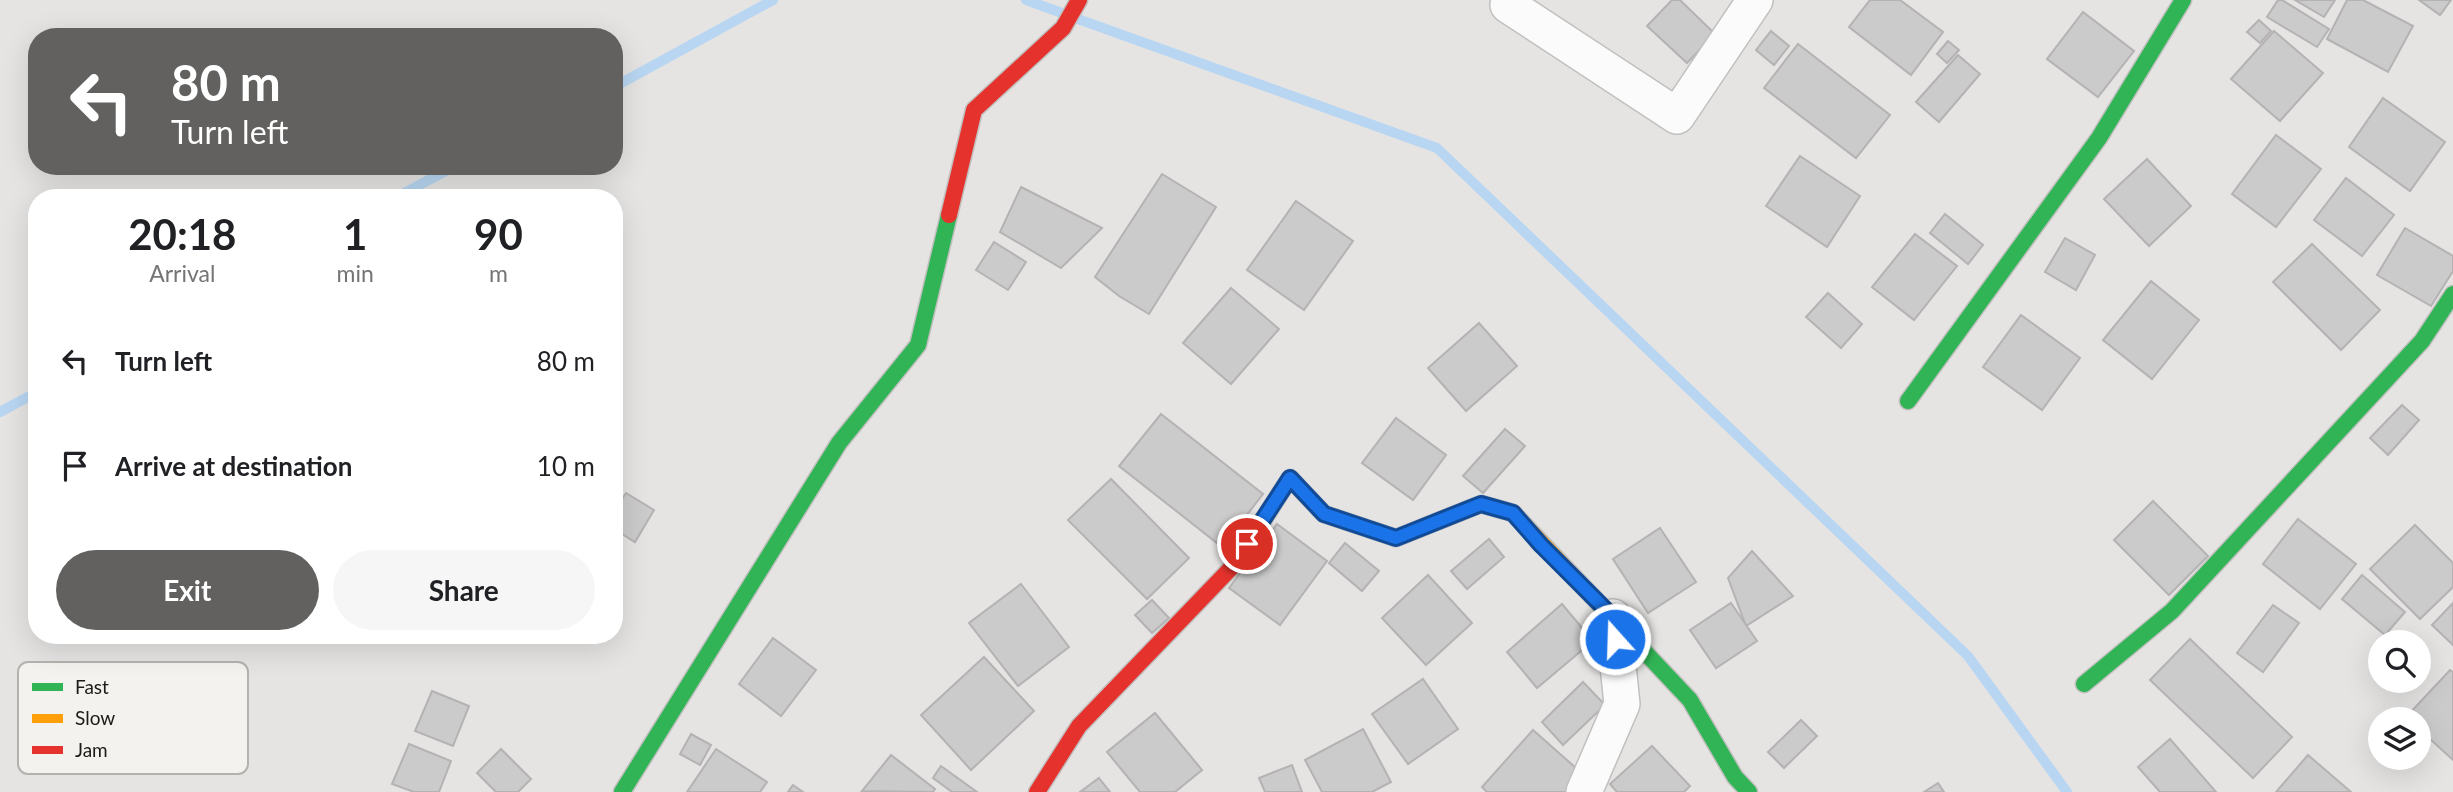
<!DOCTYPE html>
<html lang="en">
<head>
<meta charset="utf-8">
<style>
  body { margin:0; font-family:Lato,sans-serif; background:#f6f6f6; color:#202124; height:100vh; display:flex; flex-direction:column; font-size:26px; white-space:nowrap }
  * { box-sizing:border-box; margin:0 }
  p { font-size:23px; color:#757577 }
  .icon { flex:none; width:38px; height:38px; fill:none; stroke:currentColor; stroke-width:2; stroke-linecap:round; stroke-linejoin:round }
  .map { position:relative; flex:1; overflow:hidden }
  .sheet { position:absolute; left:28px; top:189px; width:595px; height:455px; display:flex; flex-direction:column; background:#fff; border-radius:28px; box-shadow:0 7px 28px #0002 }
  .sheet>* { flex:none }
  .hud { position:absolute; left:28px; top:28px; width:595px; height:147px; border-radius:28px; box-shadow:0 7px 28px #0002; background:#626160; color:#fff; overflow:hidden }
  .buttons { position:absolute; left:2368px; top:630px; display:grid; gap:14px }
  .buttons a { display:grid; place-items:center; width:63px; height:63px; border-radius:50%; background:#fff; box-shadow:0 7px 28px #0002; font-size:35px }
  .pin { position:absolute; display:grid; place-items:center; width:60px; height:60px; color:#fff; margin:-30px; border:4px solid #fff; border-radius:50%; box-shadow:0 2px 7px #0007 }
  .me { position:absolute; width:77px; margin:-38px; rotate:340deg; stroke-linejoin:round; filter:drop-shadow(0 0 5px #0008) }
  .turn { display:flex; align-items:center; gap:24px; height:147px; padding:0 28px; font-size:32px }
  .turn .icon { width:91px; height:91px; stroke-width:2.5 }
  .turn b { display:block; font-size:49px; line-height:60px }
  .eta { display:flex; justify-content:space-evenly; align-items:center; height:119px; text-align:center }
  .eta b { font-size:42px; font-weight:700; line-height:49px }
  .action { display:flex; gap:14px; margin-top:auto; padding:14px 28px }
  .action a { flex:1; height:80px; border-radius:42px; background:#626160; color:#fff; font-size:28px; font-weight:700; line-height:80px; text-align:center }
  .action a+a { background:#f6f6f6; color:#202124 }
  ul { padding:0; list-style:none }
  li { display:flex; align-items:center; gap:21px; height:105px; padding:0 28px }
  li div { flex:1 }
  li b { display:block; font-size:26px }
  li em { font-style:normal }
  .map>svg:first-child { display:block }
  .lines { fill:none; stroke-linecap:round; stroke-linejoin:round }
  .stream { stroke:#b8d6f2; stroke-width:10 }
  .building { fill:#cccbcb; stroke:#b4b2b3; stroke-width:2 }
  .street-casing { stroke:#c1c0bf; stroke-width:38 }
  .fast-casing { stroke:#c1c0bf; stroke-width:19 }
  .slow-casing { stroke:#c1c0bf; stroke-width:19 }
  .jam-casing { stroke:#c1c0bf; stroke-width:19 }
  .street { stroke:#fbfbfb; stroke-width:35 }
  .fast { stroke:#30b455; stroke-width:16 }
  .slow { stroke:#ff9f0a; stroke-width:16 }
  .jam { stroke:#e5322d; stroke-width:16 }
  .route-casing { stroke:#114b97; stroke-width:18 }
  .route { stroke:#1a73e8; stroke-width:12 }
  .key { fill:#f3f2ef; stroke:#b2b2af; stroke-width:2 }
  .key-label { font-size:19px; fill:#1b1b1a }
</style>
</head>
<body>
<div class="map">
<svg width="2453" height="792" viewBox="0 0 2453 792">
  <rect width="100%" height="100%" fill="#e5e4e3"/>
  <g class="lines">
    <!-- stream -->
    <g class="stream">
      <polyline points="1026,0 1062,13"/>
      <polyline points="1078,19 1437,148 1968,656 2067,792"/>
      <polyline points="614,87 773,0"/>
      <polyline points="395,198 455,166"/>
      <polyline points="0,412 37,392"/>
    </g>
  </g>
  <!-- building -->
  <g class="building">
    <polygon points="1672,0 1680,0 1715,34 1687,63 1647,26"/>
    <polygon points="1870,0 1900,0 1943,32 1911,75 1849,27"/>
    <polygon points="2278,0 2282,0 2329,29 2317,47 2267,17"/>
    <polygon points="2295,0 2335,0 2324,17"/>
    <polygon points="2347,0 2363,0 2413,26 2388,72 2327,39"/>
    <polygon points="2419,0 2451,0 2440,15"/>
    <polygon points="2083,12 2134,51 2098,97 2047,59"/>
    <polygon points="2259,20 2271,31 2260,43 2247,32"/>
    <polygon points="1771,31 1789,46 1774,65 1756,50"/>
    <polygon points="2274,31 2323,73 2280,121 2231,79"/>
    <polygon points="1948,41 1959,50 1947,63 1937,54"/>
    <polygon points="1798,44 1890,115 1856,158 1764,88"/>
    <polygon points="1958,55 1980,74 1939,122 1916,102"/>
    <polygon points="2383,98 2445,142 2410,191 2349,147"/>
    <polygon points="2276,135 2321,169 2276,227 2232,194"/>
    <polygon points="1800,156 1860,196 1827,247 1766,206"/>
    <polygon points="2147,159 2191,206 2149,246 2104,199"/>
    <polygon points="1162,174 1216,207 1149,314 1119,296 1095,277"/>
    <polygon points="2346,178 2394,215 2362,256 2314,220"/>
    <polygon points="1021,187 1102,228 1061,268 1000,232"/>
    <polygon points="1296,201 1353,241 1304,310 1247,270"/>
    <polygon points="1945,214 1983,245 1968,264 1930,233"/>
    <polygon points="2405,228 2453,256 2453,271 2431,306 2377,275"/>
    <polygon points="1915,234 1957,266 1914,320 1872,287"/>
    <polygon points="2065,238 2095,255 2076,290 2045,272"/>
    <polygon points="994,242 1026,262 1008,290 976,270"/>
    <polygon points="2312,244 2380,310 2341,350 2273,282"/>
    <polygon points="2151,281 2199,320 2152,379 2103,340"/>
    <polygon points="1231,288 1279,329 1231,384 1183,343"/>
    <polygon points="1828,293 1862,324 1841,348 1806,317"/>
    <polygon points="2021,315 2080,358 2042,410 1983,367"/>
    <polygon points="1479,323 1517,366 1466,411 1428,368"/>
    <polygon points="2402,405 2419,420 2388,455 2370,438"/>
    <polygon points="1161,414 1263,494 1222,547 1119,466"/>
    <polygon points="1396,418 1446,455 1413,500 1362,463"/>
    <polygon points="1505,429 1525,446 1483,493 1463,476"/>
    <polygon points="1111,479 1189,558 1147,599 1068,520"/>
    <polygon points="626,493 654,510 635,542 614,529 614,511"/>
    <polygon points="2153,501 2208,556 2169,595 2114,540"/>
    <polygon points="2298,519 2356,564 2320,609 2263,564"/>
    <polygon points="1277,524 1327,561 1280,625 1229,588"/>
    <polygon points="2415,525 2453,563 2453,587 2420,619 2370,569"/>
    <polygon points="1660,528 1696,582 1648,613 1613,559"/>
    <polygon points="1489,539 1504,557 1467,589 1451,571"/>
    <polygon points="1345,543 1379,571 1362,591 1329,563"/>
    <polygon points="1752,551 1793,596 1746,626 1728,578"/>
    <polygon points="1428,575 1472,623 1426,665 1382,618"/>
    <polygon points="2362,575 2405,612 2385,635 2342,599"/>
    <polygon points="1021,584 1069,647 1018,686 969,623"/>
    <polygon points="1152,600 1169,618 1152,633 1135,615"/>
    <polygon points="1731,603 1757,641 1716,668 1690,630"/>
    <polygon points="2453,603 2453,645 2432,625"/>
    <polygon points="1562,604 1593,641 1537,688 1507,652"/>
    <polygon points="2273,605 2299,623 2263,672 2237,653"/>
    <polygon points="773,638 816,670 781,716 739,684"/>
    <polygon points="2190,639 2292,737 2253,778 2150,680"/>
    <polygon points="984,657 1034,711 971,770 921,715"/>
    <polygon points="2450,670 2453,672 2453,760 2418,728 2418,719 2406,717"/>
    <polygon points="1423,679 1458,729 1408,764 1372,714"/>
    <polygon points="1583,682 1605,705 1563,745 1542,722"/>
    <polygon points="432,691 469,706 453,746 415,731"/>
    <polygon points="1155,713 1202,770 1175,792 1140,792 1107,752"/>
    <polygon points="1801,720 1817,736 1784,768 1768,752"/>
    <polygon points="1363,729 1391,782 1372,792 1322,792 1305,760"/>
    <polygon points="1533,730 1585,776 1570,792 1487,792 1482,787"/>
    <polygon points="691,734 711,745 700,765 680,754"/>
    <polygon points="2170,739 2216,792 2160,792 2138,767"/>
    <polygon points="409,744 451,761 439,792 414,792 392,784"/>
    <polygon points="1652,746 1690,786 1684,792 1617,792 1610,784"/>
    <polygon points="501,749 531,779 518,792 496,792 477,773"/>
    <polygon points="716,749 767,782 760,792 687,792"/>
    <polygon points="891,755 935,789 933,792 862,791"/>
    <polygon points="2308,755 2351,792 2276,792"/>
    <polygon points="1292,765 1302,792 1265,792 1259,778"/>
    <polygon points="941,766 977,792 952,792 933,778"/>
    <polygon points="1099,778 1110,792 1080,792"/>
    <polygon points="1938,783 1944,792 1924,792"/>
    <polygon points="793,785 803,792 788,792"/>
  </g>
  <g class="lines">
    <!-- street casing -->
    <g class="street-casing">
      <g id="street">
        <polyline points="1508,5 1677,116 1755,0"/>
        <polyline points="1584,792 1622,704 1613,617"/>
      </g>
    </g>
    <!-- fast casing -->
    <g class="fast-casing">
      <g id="fast">
        <polyline points="1908,401 2099,138 2183,0"/>
        <polyline points="1593,597 1690,700 1735,777 1749,792"/>
        <polyline points="2084,684 2172,611 2422,341 2453,294"/>
        <polyline points="622,792 839,443 918,345 949,215"/>
      </g>
    </g>
    <!-- slow casing -->
    <g class="slow-casing">
      <polyline id="slow" points="1245,548 1290,478 1324,514 1396,538 1481,504 1513,513 1593,597"/>
    </g>
    <!-- jam casing -->
    <g class="jam-casing">
      <g id="jam">
        <polyline points="949,215 974,110 1063,28 1079,0"/>
        <polyline points="1037,792 1079,726 1233,566 1245,548"/>
      </g>
    </g>
    <!-- street -->
    <use href="#street" class="street"/>
    <!-- fast -->
    <use href="#fast" class="fast"/>
    <!-- slow -->
    <use href="#slow" class="slow"/>
    <!-- jam -->
    <use href="#jam" class="jam"/>
  </g>
  <g class="lines">
    <!-- route casing -->
    <g class="route-casing">
      <polyline id="route" points="1247,544 1290,478 1324,514 1396,538 1481,504 1513,513 1541,545 1613,617 1615,639"/>
    </g>
    <!-- route -->
    <use href="#route" class="route"/>
  </g>
  <!-- legend -->
  <rect x="18" y="662" width="230" height="112" rx="10" class="key"/>
  <rect x="32" y="683" width="31" height="8" fill="#30b455"/>
  <rect x="32" y="714" width="31" height="9" fill="#ff9f0a"/>
  <rect x="32" y="746" width="31" height="8" fill="#e5322d"/>
  <g class="key-label">
    <text x="75" y="694">Fast</text>
    <text x="75" y="725">Slow</text>
    <text x="75" y="757">Jam</text>
  </g>
</svg>
<div class="buttons">
<a><svg class="icon" aria-label="search" viewBox="0 0 24 24"><circle cx="10" cy="10" r="6"/><path d="M15 15l6 6"/></svg></a>
<a><svg class="icon" aria-label="layers" viewBox="0 0 24 24"><path d="M12 4l9 5-9 5-9-5zM3 14l9 5 9-5"/></svg></a>
</div>
<div class="pin" style="left:1247px;top:544px;background:#d93025"><svg class="icon" aria-label="arrive" viewBox="0 0 24 24"><path d="M6 21V4h12l-3 4 3 4H6"/></svg></div>
<svg class="me" style="left:1615px;top:639px" viewBox="-20 -20 40 40"><circle r="17" fill="#1a73e8" stroke="#fff" stroke-width="3"/><path d="M0-11L8 9 0 5-8 9z" fill="#fff"/></svg>
<div class="hud">
<div class="turn"><svg class="icon" aria-label="left" viewBox="0 0 24 24"><path d="M17 20v-9H6M10 6l-5 5 5 5"/></svg><div><b>80 m</b>Turn left</div></div>
</div>
<section class="sheet">
<div class="eta">
<div><b>20:18</b><p>Arrival</p></div>
<div><b>1</b><p>min</p></div>
<div><b>90</b><p>m</p></div>
</div>
<ul>
<li><svg class="icon" aria-label="left" viewBox="0 0 24 24"><path d="M17 20v-9H6M10 6l-5 5 5 5"/></svg><div><b>Turn left</b></div><em>80 m</em></li>
<li><svg class="icon" aria-label="arrive" viewBox="0 0 24 24"><path d="M6 21V4h12l-3 4 3 4H6"/></svg><div><b>Arrive at destination</b></div><em>10 m</em></li>
</ul>
<div class="action"><a>Exit</a><a>Share</a></div>
</section>
</div>
</body>
</html>
